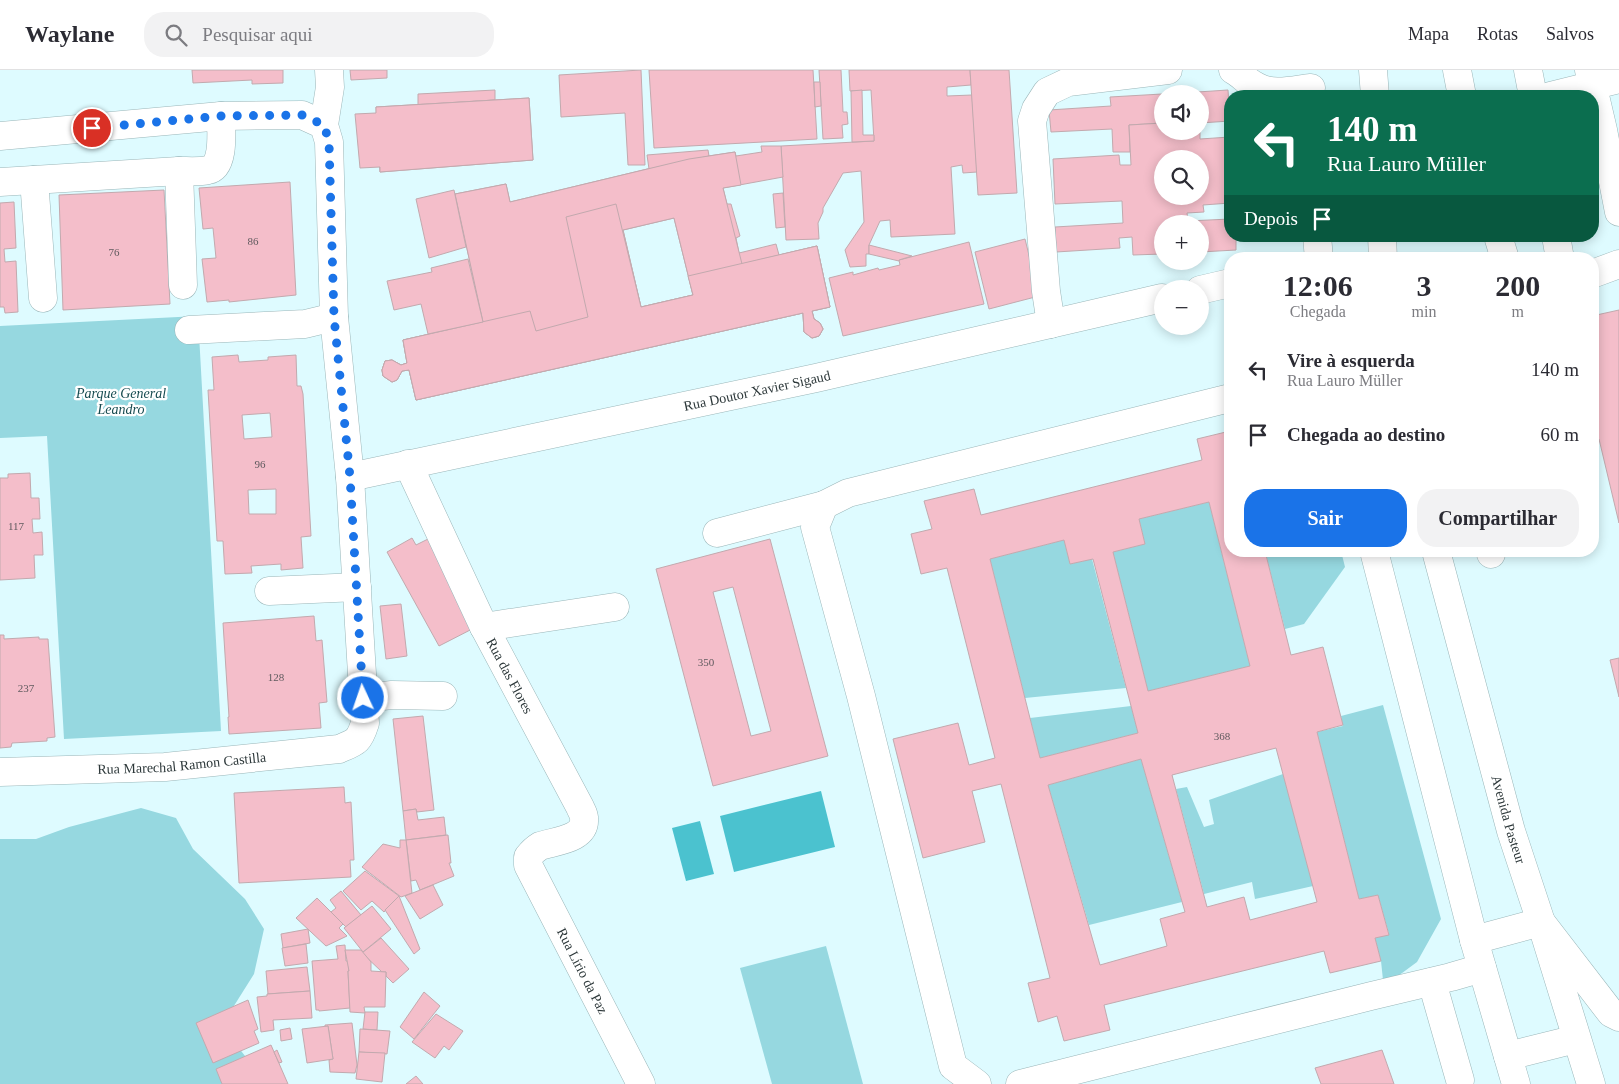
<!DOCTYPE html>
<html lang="pt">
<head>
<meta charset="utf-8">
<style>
  body { margin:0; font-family:Georgia,serif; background:#f2f2f3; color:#2b2b33; height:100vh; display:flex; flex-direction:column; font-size:19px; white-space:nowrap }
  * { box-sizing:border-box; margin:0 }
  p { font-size:16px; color:#7c7c81 }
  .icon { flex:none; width:28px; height:28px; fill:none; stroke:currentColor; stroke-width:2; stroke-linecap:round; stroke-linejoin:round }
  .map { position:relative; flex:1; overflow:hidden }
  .panel { position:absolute; left:1224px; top:182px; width:375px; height:305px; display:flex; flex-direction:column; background:#fff; border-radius:20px; box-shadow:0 2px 12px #0003 }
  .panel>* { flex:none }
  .top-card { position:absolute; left:1224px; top:20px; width:375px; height:152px; border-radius:20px; box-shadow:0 2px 12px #0003; background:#0b6e4f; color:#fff; overflow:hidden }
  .controls { position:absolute; left:1154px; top:15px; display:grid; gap:10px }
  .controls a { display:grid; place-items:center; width:55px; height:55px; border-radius:50%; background:#fff; box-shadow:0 2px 12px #0003; font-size:25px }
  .pin { position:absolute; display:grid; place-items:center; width:42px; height:42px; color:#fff; margin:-21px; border:2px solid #fff; border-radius:50%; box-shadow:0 1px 5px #0007 }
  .me { position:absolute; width:55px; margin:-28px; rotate:357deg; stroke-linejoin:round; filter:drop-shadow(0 0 4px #0008) }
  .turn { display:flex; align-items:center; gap:18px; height:105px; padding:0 20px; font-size:22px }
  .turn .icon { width:65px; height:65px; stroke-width:2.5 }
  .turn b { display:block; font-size:35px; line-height:42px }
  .then { display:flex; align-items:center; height:48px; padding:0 20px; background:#0003; gap:10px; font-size:19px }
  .eta { display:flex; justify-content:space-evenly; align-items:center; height:85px; text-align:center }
  .eta b { font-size:30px; font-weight:800; line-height:35px }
  .action { display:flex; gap:10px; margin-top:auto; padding:10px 20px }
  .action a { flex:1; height:58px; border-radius:20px; background:#1a73e8; color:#fff; font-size:20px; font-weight:800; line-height:58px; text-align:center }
  .action a+a { background:#f2f2f3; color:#2b2b33 }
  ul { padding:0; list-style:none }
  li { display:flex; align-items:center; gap:15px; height:65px; padding:0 20px }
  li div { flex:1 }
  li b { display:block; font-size:19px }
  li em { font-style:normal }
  header { display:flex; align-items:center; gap:30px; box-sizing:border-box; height:70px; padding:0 25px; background:#fff; border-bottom:1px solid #e1e1e2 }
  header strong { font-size:24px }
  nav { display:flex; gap:28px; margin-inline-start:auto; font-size:18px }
  .search { width:350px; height:45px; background:#f2f2f3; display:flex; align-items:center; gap:12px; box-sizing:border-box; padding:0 18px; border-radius:20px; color:#7c7c81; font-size:19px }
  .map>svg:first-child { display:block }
  .green { fill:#96d8e0 }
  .water { fill:#4bc2cf }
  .building { fill:#f4beca; stroke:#c2a9ae; fill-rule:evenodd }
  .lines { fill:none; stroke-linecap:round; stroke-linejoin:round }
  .minor-casing { stroke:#9ab6b9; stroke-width:29 }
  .minor { stroke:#fff; stroke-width:28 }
  .route { stroke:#1a73e8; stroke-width:9; stroke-dasharray:0 16.2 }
  .labels { text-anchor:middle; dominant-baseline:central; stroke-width:4.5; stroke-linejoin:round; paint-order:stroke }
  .number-label { font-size:11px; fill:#5f5a5e }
  .street-label { font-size:14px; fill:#2d383a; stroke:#fff }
  .park-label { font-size:14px; font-style:italic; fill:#164b50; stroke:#fff }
</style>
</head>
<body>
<header>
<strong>Waylane</strong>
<div class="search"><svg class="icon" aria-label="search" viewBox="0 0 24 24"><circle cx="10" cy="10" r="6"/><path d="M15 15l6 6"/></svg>Pesquisar aqui</div>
<nav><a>Mapa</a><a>Rotas</a><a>Salvos</a></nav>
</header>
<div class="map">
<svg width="1619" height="1014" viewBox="0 0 1619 1014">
  <rect width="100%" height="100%" fill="#defbff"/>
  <!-- green -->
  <g class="green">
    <polygon points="198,246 221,661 64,669 47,366 0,368 0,256"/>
    <polygon points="1209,432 1250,596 1148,621 1113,482 1145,474 1139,449"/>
    <polygon points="1064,470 1070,494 1092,489 1126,618 1025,628 990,489"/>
    <polygon points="1265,481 1341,481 1345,497 1304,554 1285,559"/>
    <polygon points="1383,635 1441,849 1417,892 1398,906 1383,910 1381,891 1375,868 1389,864 1378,825 1359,829 1317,662 1343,656 1341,646"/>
    <polygon points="1131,636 1138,663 1040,688 1030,648"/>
    <polygon points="1141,689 1182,832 1089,855 1048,715"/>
    <polygon points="1283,704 1313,816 1255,829 1252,812 1204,824 1176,719 1187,717 1204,757 1214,754 1209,730"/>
    <polygon points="141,738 176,748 193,779 245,829 264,859 254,904 215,966 238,977 267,1014 0,1014 0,769 36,769 69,757"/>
    <polygon points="826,876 863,1014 772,1014 740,898"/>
  </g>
  <!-- water -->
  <g class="water">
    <polygon points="821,721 835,777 734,802 720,746"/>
    <polygon points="700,751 714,804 686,811 672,758"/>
  </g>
  <!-- building -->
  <g class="building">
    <polygon points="192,0 283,0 283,13 252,14 252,10 193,13"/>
    <polygon points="350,0 387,0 387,8 351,10"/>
    <polygon points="641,0 645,95 628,95 625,43 561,47 559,5"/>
    <polygon points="649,0 813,0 817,69 654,78"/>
    <polygon points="819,0 841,0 843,42 847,42 848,54 842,55 843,68 823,69"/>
    <polygon points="849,0 970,0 971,15 947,17 947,26 972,25 977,102 963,103 962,95 951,97 955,164 891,167 890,150 880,151 869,175 869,184 866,184 866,196 850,197 845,180 864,152 861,101 843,103 823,138 823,142 818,153 819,169 786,170 781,76 874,71 871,20 850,21"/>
    <polygon points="970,0 1009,0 1017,123 978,125"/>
    <polygon points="814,12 820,12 821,36 815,37"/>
    <polygon points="495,20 495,30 418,35 418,24"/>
    <polygon points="862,20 863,65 874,65 874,71 852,72 851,21"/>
    <polygon points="1228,20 1230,51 1200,53 1200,24 1167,24"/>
    <polygon points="1162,24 1162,53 1129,55 1130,82 1113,82 1112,59 1051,62 1049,40 1111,36 1110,27"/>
    <polygon points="529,28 533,90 380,102 376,37"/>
    <polygon points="529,28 533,90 380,102 380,97 360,98 355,44 376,43 376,37"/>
    <path d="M1162,53V61H1200V69L1230,67V133L1203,135L1204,142L1187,143L1188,151L1230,149V166H1236V180L1200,182V154H1162V184L1133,185L1132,167L1119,168L1120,178L1056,182L1055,157L1123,153L1122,131L1055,134L1053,89L1119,85L1120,95H1131L1129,55ZM1162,89H1200V126H1162Z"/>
    <path d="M761,76H781L783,107L723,118L727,134H731L740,166L736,168L739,183L776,174L779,185L817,176L830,237L812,241L814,249L820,253L823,259L819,266L812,268L804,262L803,243L416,330L409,300L402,301L397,310L392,312L383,306L382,300L385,291L392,290L401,295L407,293L403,270L483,252L455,124L506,114L510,132L689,89L735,82L736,86L762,82ZM674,148L693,225L641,237L623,160Z"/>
    <polygon points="708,80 709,86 649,99 647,85"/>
    <path d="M735,82L741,115L723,118L742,194L817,176L830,237L812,241L814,249L820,253L823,259L819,266L812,268L804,262L803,243L416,330L409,300L402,301L397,310L392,312L383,306L382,300L385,291L392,290L401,295L407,293L403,270L483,252L455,124L506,114L510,132L689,89ZM674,148L693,225L641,237L623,160Z"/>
    <polygon points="290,112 296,225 229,232 229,230 207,232 202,189 216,188 213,158 203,159 199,118"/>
    <polygon points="164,120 170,234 63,240 59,125"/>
    <polygon points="454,120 466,177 429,188 416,129"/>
    <polygon points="783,123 785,157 776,158 773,124"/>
    <polygon points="14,132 16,178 4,179 5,192 16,191 18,242 5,243 4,237 0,237 0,133"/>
    <polygon points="616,134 641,237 693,225 688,206 817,176 830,237 812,241 814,249 820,253 823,259 819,266 812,268 804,262 803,243 416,330 409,300 402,301 397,310 392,312 383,306 382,300 385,291 392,290 401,295 407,293 403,270 530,241 536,261 588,247 566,147"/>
    <polygon points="1025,169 1039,226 989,239 975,182"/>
    <polygon points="969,172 984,234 843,266 829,208 853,202 853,205 878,198 879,200 900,195 899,190"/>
    <polygon points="869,175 912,186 899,190 899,191 869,184"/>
    <polygon points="468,189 483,252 428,264 421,234 394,240 387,211 432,202 431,198"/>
    <polygon points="1619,240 1619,453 1599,369 1592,370 1592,246"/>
    <path d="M238,285L239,292L268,290V287L296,285L297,316H301L303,324L311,466L301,467L303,498L281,500V494L251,496L252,503L225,504L223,471H217L208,320H214L212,287ZM270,343L272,367L244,369L242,345ZM276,419V444H249L248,420Z"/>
    <path d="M1230,361V481H1265L1291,585L1323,577L1343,655L1317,662L1359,829L1378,825L1389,865L1375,868L1381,891L1330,903L1324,881L1104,935L1110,960L1064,971L1057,946L1038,952L1028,913L1050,908L1001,714L972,721L985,772L923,788L893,669L958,653L969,695L995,688L947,498L921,504L911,464L932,459L924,431L974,419L981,445L1202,390L1197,369ZM1209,432L1250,596L1148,621L1113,482L1145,474L1139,449ZM1064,470L1070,494L1093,489L1138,663L1040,688L990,489ZM1276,678L1317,832L1250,850L1244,827L1207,837L1172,705ZM1141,689L1185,842L1160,849L1167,876L1100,895L1048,715Z"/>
    <polygon points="30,403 31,428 39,428 40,449 32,449 33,463 42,462 43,485 34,485 35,508 0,510 0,408 8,408 8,404"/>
    <polygon points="412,468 416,475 428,469 476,557 439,576 387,482"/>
    <path d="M770,469L828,686L713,716L656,499ZM733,517L771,661L751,666L713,522Z"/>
    <polygon points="401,534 407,586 386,589 380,536"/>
    <polygon points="314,546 316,571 322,570 327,632 319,633 321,658 229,664 228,647 229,647 223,553"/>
    <polygon points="0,565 4,565 4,569 39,567 39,569 48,569 55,667 47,668 47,671 12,673 11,677 0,678"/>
    <polygon points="1619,588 1619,627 1610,590"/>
    <polygon points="423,646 434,740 417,742 416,739 403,741 393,649"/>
    <polygon points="344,717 345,733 351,732 354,790 350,790 351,807 239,813 234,723"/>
    <polygon points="416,739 418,750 444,747 446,765 406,770 403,741"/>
    <polygon points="448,765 451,793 449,793 454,806 420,820 416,810 411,811 406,770"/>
    <polygon points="400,770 406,770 412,823 401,827 362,797 383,774 400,778"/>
    <polygon points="365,801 399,826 384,842 372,831 361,840 343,821"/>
    <polygon points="433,815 443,835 420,849 405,826"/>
    <polygon points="341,821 361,845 346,857 331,842 336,838 330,830"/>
    <polygon points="399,826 420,879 414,884 385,840"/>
    <polygon points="317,828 343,854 339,858 347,866 326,876 296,848"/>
    <polygon points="372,836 391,859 363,882 344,858"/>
    <polygon points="308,859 310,873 283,878 281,864"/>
    <polygon points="381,868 409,899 393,913 386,906 386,902 382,902 362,883"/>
    <polygon points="306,874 308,893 285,896 282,878"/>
    <polygon points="345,875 346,891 348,891 349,901 348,901 350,938 319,941 319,940 316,940 312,891 338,889 336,876"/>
    <polygon points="345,880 361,880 371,892 371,901 386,902 385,937 364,937 365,943 350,942 348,901 349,901"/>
    <polygon points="307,897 310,921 268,924 266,901"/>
    <polygon points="310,921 312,948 273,950 274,960 261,962 257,927 267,926 267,924"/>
    <polygon points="424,922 440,936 414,969 400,957"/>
    <polygon points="248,930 258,959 254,961 259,973 213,993 196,953"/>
    <polygon points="365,942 378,942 377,960 363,959"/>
    <polygon points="436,944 463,961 449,980 444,976 435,988 412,972"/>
    <polygon points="352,953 357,995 355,1003 330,1002 329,990 333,989 328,956 325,957 325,955"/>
    <polygon points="328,956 333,989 307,993 302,959"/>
    <polygon points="290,958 292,969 281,971 280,960"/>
    <polygon points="360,959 390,961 387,984 359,982"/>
    <polygon points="271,975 288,1014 222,1014 216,999"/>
    <polygon points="277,980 282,992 279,993 274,982"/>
    <polygon points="1382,980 1394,1014 1321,1014 1315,998"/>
    <polygon points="359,982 385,983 382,1012 356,1009"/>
    <polygon points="416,1006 423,1014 406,1014"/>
  </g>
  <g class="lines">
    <!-- minor casing -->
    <g class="minor-casing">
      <g id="minor">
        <path d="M1233,0C1241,4 1247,12 1256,16C1272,26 1293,20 1311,18"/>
        <polyline points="1373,0 1375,26"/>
        <polyline points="1457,0 1462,26"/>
        <polyline points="1528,0 1533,26"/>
        <polyline points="1589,0 1603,60 1619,142"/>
        <polyline points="1550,26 1619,9"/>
        <polyline points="0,66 221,46 302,45 324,55"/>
        <polyline points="179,101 183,215"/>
        <polyline points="34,110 43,228"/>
        <path d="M0,112L179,101C188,101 199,102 208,100C225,97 221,60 221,46"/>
        <polyline points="1317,166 1319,189"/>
        <polyline points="1382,166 1383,189"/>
        <polyline points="1498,166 1505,189"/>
        <polyline points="1556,166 1560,189"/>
        <polyline points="1592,204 1619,194"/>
        <polyline points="1200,220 1230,213"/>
        <polyline points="1051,254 1046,221 1032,51 1036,39 1047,22 1068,12 1168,0"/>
        <polyline points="189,260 305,254 334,247"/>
        <path id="s1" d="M408,394L484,557L580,737C581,740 584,744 584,748C586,770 554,771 540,776C535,779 532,782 528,787V795L641,1014"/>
        <path id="s2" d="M350,407L816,308L1162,228"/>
        <polyline points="717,463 824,435"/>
        <polyline points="1374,481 1474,870 1516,1014"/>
        <path id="s3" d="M1436,481L1511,761L1541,852L1591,1014"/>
        <polyline points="1490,481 1491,484"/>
        <polyline points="269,521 357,517"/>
        <polyline points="484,557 615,537"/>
        <polyline points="363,628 392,625 443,626"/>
        <path id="s4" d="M0,702L165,697L339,679C356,672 359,672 365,653L350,407L334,247L329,72L324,55L330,17L329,0"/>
        <polyline points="1474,870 1541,852 1611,943 1619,947"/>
        <polyline points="1432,912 1460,1010"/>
        <polyline points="1508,986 1576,969"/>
        <polyline points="977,1014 953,996 861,626 815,457 824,435 848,423 1230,328"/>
        <polyline points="1020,1014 1371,926 1451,907 1482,898"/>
      </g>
    </g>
    <!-- minor -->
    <use href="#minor" class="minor"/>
  </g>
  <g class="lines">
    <!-- route -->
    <polyline class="route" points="92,58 221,46 302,45 324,55 329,72 334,247 350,407 363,628"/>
  </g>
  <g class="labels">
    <!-- number labels -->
    <g class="number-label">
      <text x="253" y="171">86</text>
      <text x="114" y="182">76</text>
      <text x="260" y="394">96</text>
      <text x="16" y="456">117</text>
      <text x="706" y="592">350</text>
      <text x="276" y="607">128</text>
      <text x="26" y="618">237</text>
      <text x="1222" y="666">368</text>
    </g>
    <!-- street labels -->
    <g class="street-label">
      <text stroke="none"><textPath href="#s2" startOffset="416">Rua Doutor Xavier Sigaud</textPath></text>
      <text stroke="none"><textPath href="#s1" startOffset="235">Rua das Flores</textPath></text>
      <text stroke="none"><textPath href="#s4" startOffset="182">Rua Marechal Ramon Castilla</textPath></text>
      <text stroke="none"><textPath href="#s3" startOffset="278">Avenida Pasteur</textPath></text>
      <text stroke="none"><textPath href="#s1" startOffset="596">Rua Lírio da Paz</textPath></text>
    </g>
    <!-- park labels -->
    <g class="park-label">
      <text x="121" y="323">Parque General<tspan x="121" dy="16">Leandro</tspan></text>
    </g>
  </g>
</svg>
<div class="controls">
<a><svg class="icon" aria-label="sound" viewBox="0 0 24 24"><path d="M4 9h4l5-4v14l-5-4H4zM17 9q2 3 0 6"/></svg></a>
<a><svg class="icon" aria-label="search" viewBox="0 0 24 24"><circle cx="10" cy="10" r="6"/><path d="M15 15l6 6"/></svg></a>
<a>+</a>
<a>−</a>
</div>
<div class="pin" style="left:92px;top:58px;background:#d93025"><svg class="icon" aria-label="arrive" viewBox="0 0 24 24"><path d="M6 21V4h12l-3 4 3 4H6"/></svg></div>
<svg class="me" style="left:363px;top:628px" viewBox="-20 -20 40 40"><circle r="17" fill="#1a73e8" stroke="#fff" stroke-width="3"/><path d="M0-11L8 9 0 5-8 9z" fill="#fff"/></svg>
<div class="top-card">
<div class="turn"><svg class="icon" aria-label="left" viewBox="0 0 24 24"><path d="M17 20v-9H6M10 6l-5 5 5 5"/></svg><div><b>140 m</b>Rua Lauro Müller</div></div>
<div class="then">Depois<svg class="icon" aria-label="arrive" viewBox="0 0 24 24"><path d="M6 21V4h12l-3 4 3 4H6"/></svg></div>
</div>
<section class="panel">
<div class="eta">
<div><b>12:06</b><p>Chegada</p></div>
<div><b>3</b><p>min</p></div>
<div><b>200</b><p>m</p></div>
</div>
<ul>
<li><svg class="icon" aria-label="left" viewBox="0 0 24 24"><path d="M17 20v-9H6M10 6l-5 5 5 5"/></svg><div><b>Vire à esquerda</b><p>Rua Lauro Müller</p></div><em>140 m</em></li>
<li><svg class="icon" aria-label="arrive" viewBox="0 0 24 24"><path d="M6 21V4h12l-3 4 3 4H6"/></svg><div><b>Chegada ao destino</b></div><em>60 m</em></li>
</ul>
<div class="action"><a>Sair</a><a>Compartilhar</a></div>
</section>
</div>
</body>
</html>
